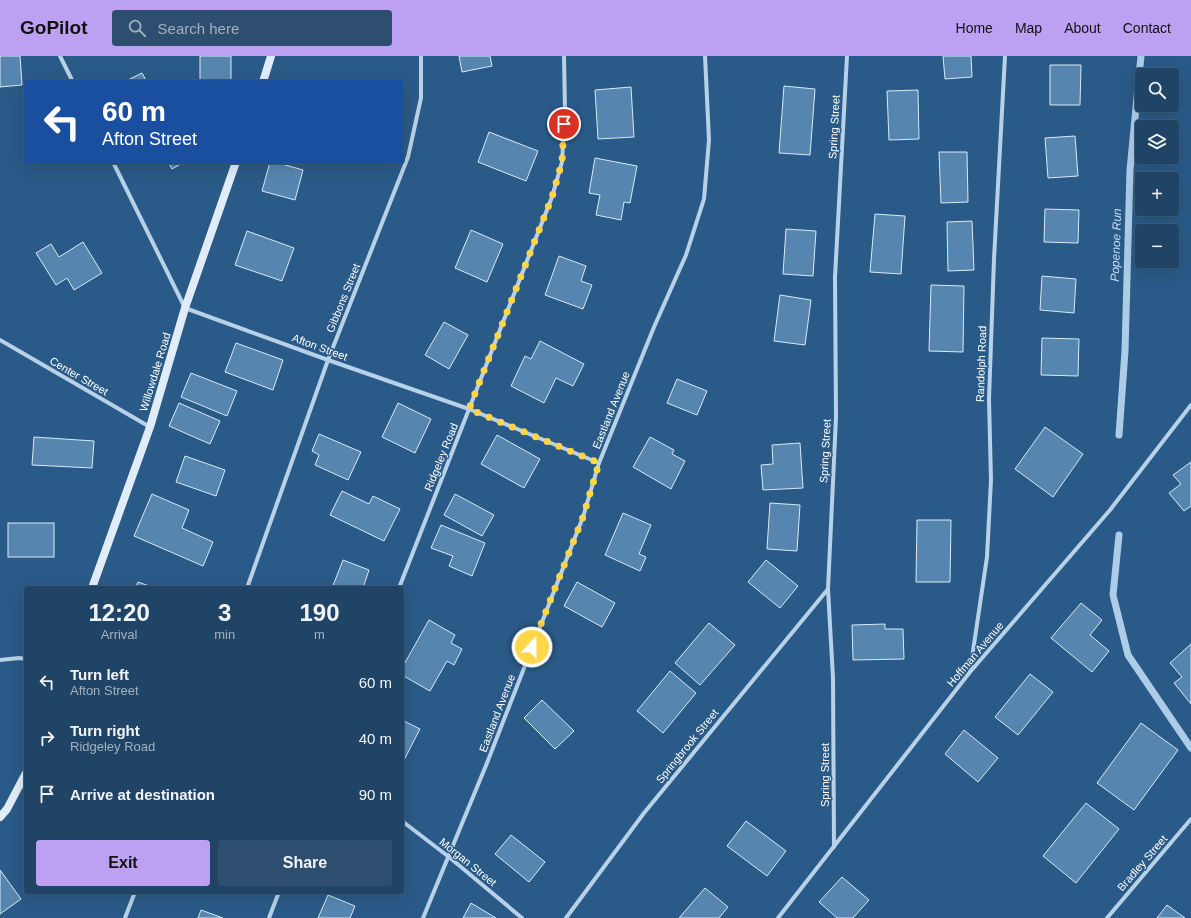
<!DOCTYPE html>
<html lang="en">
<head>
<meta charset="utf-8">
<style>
  body { margin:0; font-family:Arial,sans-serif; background:#2d4e6e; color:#f1f3f6; height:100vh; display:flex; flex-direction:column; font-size:15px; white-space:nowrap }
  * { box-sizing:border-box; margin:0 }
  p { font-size:13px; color:#a2b0bf }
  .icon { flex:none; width:22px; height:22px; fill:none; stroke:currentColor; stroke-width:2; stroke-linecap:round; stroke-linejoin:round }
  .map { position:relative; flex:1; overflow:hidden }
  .details { position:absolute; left:24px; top:530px; width:380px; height:308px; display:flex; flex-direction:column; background:#204465; border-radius:4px; box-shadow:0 4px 16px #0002,0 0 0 1px #3d5c79 }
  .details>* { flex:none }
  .top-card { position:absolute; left:24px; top:24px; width:380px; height:84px; border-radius:4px; box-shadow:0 4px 16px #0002,0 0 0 1px #3d5c79; background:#1a4fa0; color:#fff; overflow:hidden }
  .buttons { position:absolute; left:1135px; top:12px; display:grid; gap:8px }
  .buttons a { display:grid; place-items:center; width:44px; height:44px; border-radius:4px; background:#204465; box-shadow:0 4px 16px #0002,0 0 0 1px #3d5c79; font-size:20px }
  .pin { position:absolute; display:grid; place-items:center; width:34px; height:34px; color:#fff; margin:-17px; border:2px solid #fff; border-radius:50%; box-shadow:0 1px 4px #0007 }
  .me { position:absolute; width:44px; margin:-22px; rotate:21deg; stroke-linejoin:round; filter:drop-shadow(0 0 3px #0008) }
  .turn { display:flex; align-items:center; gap:14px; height:84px; padding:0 12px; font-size:18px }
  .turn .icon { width:52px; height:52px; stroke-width:2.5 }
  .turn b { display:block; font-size:28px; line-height:34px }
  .eta { display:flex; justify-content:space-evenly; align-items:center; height:68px; text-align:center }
  .eta b { font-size:24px; font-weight:700; line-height:28px }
  .button { display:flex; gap:8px; margin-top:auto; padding:8px 12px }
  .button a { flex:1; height:46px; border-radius:4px; background:#bca0f2; color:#111; font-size:16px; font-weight:700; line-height:46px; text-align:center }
  .button a+a { background:#2d4e6e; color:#f1f3f6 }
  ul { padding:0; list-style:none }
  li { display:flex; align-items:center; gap:12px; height:56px; padding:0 12px }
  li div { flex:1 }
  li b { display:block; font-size:15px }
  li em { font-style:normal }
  header { display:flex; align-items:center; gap:24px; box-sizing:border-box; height:56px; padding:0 20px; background:#bca0f2; color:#111 }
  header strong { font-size:19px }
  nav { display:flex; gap:22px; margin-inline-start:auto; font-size:14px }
  .search { width:280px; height:36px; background:#2d4e6e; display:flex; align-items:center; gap:10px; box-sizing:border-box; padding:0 14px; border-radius:4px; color:#a2b0bf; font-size:15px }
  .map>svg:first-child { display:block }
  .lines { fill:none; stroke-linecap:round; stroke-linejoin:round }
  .stream { stroke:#accce8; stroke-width:7 }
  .building { fill:#5686b0; stroke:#dae9f6 }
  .street { stroke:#b7d1e8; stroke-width:4 }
  .secondary { stroke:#e0ecf7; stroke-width:8 }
  .route { stroke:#ffd54a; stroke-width:7; stroke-dasharray:0 12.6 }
  .labels { text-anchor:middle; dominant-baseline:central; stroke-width:3; stroke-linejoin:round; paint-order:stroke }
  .street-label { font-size:11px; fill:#fff; stroke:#2a5a87 }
  .water-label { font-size:12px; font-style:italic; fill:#c2daef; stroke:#2a5a87 }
</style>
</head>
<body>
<header>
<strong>GoPilot</strong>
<div class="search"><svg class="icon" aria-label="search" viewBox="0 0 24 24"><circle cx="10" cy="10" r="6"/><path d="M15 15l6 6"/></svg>Search here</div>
<nav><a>Home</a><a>Map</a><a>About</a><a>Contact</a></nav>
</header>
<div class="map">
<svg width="1191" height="862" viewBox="0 0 1191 862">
  <rect width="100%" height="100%" fill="#2a5a87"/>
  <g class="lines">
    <!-- stream -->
    <g class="stream">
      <polyline points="1119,379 1125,295 1130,114 1141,0"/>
      <polyline points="1119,479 1113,539 1128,599 1191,692"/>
    </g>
  </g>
  <!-- building -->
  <g class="building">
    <polygon points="0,0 20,0 22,29 0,31"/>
    <rect x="200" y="0" width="31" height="26"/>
    <polygon points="459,0 490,0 492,10 462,16"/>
    <polygon points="943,0 971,0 972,21 945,23"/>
    <polygon points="1050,9 1081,9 1080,49 1050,49"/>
    <polygon points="142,17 147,26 124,26"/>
    <polygon points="784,30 815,33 810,99 779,97"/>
    <polygon points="631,31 634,81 598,83 595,34"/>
    <polygon points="918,34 919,83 889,84 887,35"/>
    <polygon points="489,76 538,95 526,125 478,106"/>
    <polygon points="1075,80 1078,120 1048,122 1045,82"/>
    <polygon points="939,96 967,96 968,146 941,147"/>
    <polygon points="595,102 637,110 630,147 624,146 621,164 596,159 600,139 589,137"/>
    <polygon points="168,106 184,106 172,113"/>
    <polygon points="270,106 275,106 303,114 295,144 262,135"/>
    <polygon points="1045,153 1079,154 1078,187 1044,186"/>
    <polygon points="875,158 905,160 901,218 870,216"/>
    <polygon points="972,165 974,214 948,215 947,166"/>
    <polygon points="786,173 816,175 813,220 783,218"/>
    <polygon points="471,174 503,188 487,226 455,212"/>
    <polygon points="247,175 294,192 282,225 235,209"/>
    <polygon points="83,186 102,217 74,234 67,222 56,229 36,197 51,188 59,201"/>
    <polygon points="559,200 586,210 581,225 592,229 583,253 545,239"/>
    <polygon points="1042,220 1076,223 1074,257 1040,254"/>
    <polygon points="931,229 964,230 963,296 929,295"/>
    <polygon points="780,239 811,244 805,289 774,285"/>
    <polygon points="444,266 468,279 449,313 425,299"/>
    <polygon points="1042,282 1079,283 1078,320 1041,319"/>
    <polygon points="540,285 584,308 573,330 556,322 544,347 511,330 525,300 531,303"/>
    <polygon points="236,287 283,304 273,334 225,316"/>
    <polygon points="191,317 237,335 227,360 181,341"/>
    <polygon points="677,323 707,335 697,359 667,347"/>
    <polygon points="179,347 220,365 210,388 169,370"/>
    <polygon points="398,347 431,363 415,397 382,381"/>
    <polygon points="1045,371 1083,398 1053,441 1015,413"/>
    <polygon points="319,378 361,396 348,424 315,409 319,399 312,395"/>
    <polygon points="497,379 540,403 524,432 481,408"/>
    <polygon points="34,381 94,385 92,412 32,409"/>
    <polygon points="650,381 674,394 672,398 685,405 671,433 633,411"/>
    <polygon points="800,387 803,432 763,434 761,409 773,408 772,389"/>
    <polygon points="185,400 225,414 216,440 176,426"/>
    <polygon points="1191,406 1191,450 1184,455 1169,437 1181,428 1173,419"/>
    <polygon points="342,435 369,448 373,440 400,453 384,485 330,459"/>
    <polygon points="152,438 189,454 182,472 213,486 203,510 134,480"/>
    <polygon points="455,438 494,459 482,480 444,459"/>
    <polygon points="770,447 800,449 797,495 767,493"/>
    <polygon points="623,457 651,469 639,498 646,501 640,515 605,499"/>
    <polygon points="917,464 951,464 950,526 916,526"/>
    <rect x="8" y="467" width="46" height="34"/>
    <polygon points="441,469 485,487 472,520 449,510 453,500 431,492"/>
    <polygon points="343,504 369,514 363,532 332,532"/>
    <polygon points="766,504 798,530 780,552 748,526"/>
    <polygon points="138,526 155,532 135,532"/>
    <polygon points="577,526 615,547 602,571 564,550"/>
    <polygon points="1081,547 1102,564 1090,579 1109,595 1092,616 1051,582"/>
    <polygon points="429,564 455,579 451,587 462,593 454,609 447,605 430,635 402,619 402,612"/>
    <polygon points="709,567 735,589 700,629 675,607"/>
    <polygon points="885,568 885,573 903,573 904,603 853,604 852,569"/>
    <polygon points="1191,588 1191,648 1174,627 1182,621 1170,607"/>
    <polygon points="670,615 696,637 663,677 637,655"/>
    <polygon points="1030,618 1053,636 1018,679 995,661"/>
    <polygon points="542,644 574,675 555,693 524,662"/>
    <polygon points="402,664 420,673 402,708"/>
    <polygon points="1141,667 1178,694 1134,754 1097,727"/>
    <polygon points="964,674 998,702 978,726 945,698"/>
    <polygon points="1086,747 1119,773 1076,827 1043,800"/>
    <polygon points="746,765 786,795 767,820 727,790"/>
    <polygon points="511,779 545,806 529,826 495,798"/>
    <polygon points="0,814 21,843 0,858"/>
    <polygon points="842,821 869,844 853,862 837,862 819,846"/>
    <polygon points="705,832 728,851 719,862 679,862"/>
    <polygon points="328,839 355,850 350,862 318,862"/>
    <polygon points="471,847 496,862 463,862"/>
    <polygon points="1167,849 1185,862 1157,862"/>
    <polygon points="201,854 223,862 198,862"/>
  </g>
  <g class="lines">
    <!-- street -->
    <g class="street">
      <polyline points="60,0 73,26"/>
      <polyline points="113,106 185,252 328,304 469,353 599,407"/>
      <polyline points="0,284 150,371"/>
      <polyline points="247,532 328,304 408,101 421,42 421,0"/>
      <polyline points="399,532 552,141 562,106 565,55 564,0"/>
      <polyline points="0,604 19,602 26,603"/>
      <polyline points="970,615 987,501 991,424 989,343 994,203 1005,0"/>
      <polyline points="402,765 449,801 522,862"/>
      <polyline points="834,791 833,622 828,533 836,361 835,221 847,0"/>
      <polyline points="125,862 135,836"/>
      <polyline points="269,862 279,836"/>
      <polyline points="423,862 487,707 583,461 599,407 654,271 686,199 704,143 709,84 705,0"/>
      <polyline points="566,862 644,757 828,533"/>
      <polyline points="778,862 970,616 1110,454 1191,349"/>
      <polyline points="1107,862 1191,763"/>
    </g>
    <!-- secondary -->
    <g class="secondary">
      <polyline points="263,26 271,0"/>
      <polyline points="92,532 150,371 185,252 236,106"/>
      <polyline points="0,761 7,753 26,717"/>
    </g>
  </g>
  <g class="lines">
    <!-- route -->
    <polyline class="route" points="532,591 583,461 599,407 469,353 552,141 562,106 564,68"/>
  </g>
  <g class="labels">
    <!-- street labels -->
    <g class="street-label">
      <text transform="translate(834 71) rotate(-87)">Spring Street</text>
      <text transform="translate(343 242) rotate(-68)">Gibbons Street</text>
      <text transform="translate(320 291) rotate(20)">Afton Street</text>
      <text transform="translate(981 308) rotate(-88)">Randolph Road</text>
      <text transform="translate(155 316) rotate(-73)">Willowdale Road</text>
      <text transform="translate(79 320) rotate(30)">Center Street</text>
      <text transform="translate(611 354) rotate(-68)">Eastland Avenue</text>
      <text transform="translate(825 395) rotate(-87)">Spring Street</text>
      <text transform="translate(441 401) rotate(-68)">Ridgeley Road</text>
      <text transform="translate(975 598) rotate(-50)">Hoffman Avenue</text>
      <text transform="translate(497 657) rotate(-69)">Eastland Avenue</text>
      <text transform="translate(687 690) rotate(-51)">Springbrook Street</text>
      <text transform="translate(825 719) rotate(-90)">Spring Street</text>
      <text transform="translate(468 806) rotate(39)">Morgan Street</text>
      <text transform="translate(1142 807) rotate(-49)">Bradley Street</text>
    </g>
    <!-- water labels -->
    <g class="water-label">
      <text transform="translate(1116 189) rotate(-88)">Popenoe Run</text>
    </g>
  </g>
</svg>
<div class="buttons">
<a><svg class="icon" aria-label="search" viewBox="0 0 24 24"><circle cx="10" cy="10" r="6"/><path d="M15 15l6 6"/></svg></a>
<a><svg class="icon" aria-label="layers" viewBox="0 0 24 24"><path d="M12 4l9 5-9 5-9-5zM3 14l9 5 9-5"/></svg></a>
<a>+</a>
<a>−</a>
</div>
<div class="pin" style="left:564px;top:68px;background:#d93025"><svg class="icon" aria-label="arrive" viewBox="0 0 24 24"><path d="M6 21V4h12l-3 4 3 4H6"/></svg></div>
<svg class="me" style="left:532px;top:591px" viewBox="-20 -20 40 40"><circle r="17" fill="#ffd54a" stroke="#fff" stroke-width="3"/><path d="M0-11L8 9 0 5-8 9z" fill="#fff"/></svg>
<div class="top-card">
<div class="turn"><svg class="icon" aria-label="left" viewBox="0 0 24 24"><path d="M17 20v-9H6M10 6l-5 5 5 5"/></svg><div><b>60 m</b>Afton Street</div></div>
</div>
<section class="details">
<div class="eta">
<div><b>12:20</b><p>Arrival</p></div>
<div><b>3</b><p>min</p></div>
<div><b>190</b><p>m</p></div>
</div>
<ul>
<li><svg class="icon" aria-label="left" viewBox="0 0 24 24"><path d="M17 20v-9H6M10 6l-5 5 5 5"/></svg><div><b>Turn left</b><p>Afton Street</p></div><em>60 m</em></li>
<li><svg class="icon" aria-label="right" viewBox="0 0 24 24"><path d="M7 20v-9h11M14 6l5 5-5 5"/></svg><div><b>Turn right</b><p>Ridgeley Road</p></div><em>40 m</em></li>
<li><svg class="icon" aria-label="arrive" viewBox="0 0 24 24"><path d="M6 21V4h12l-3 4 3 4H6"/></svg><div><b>Arrive at destination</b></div><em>90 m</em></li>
</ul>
<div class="button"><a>Exit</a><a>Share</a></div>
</section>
</div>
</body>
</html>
